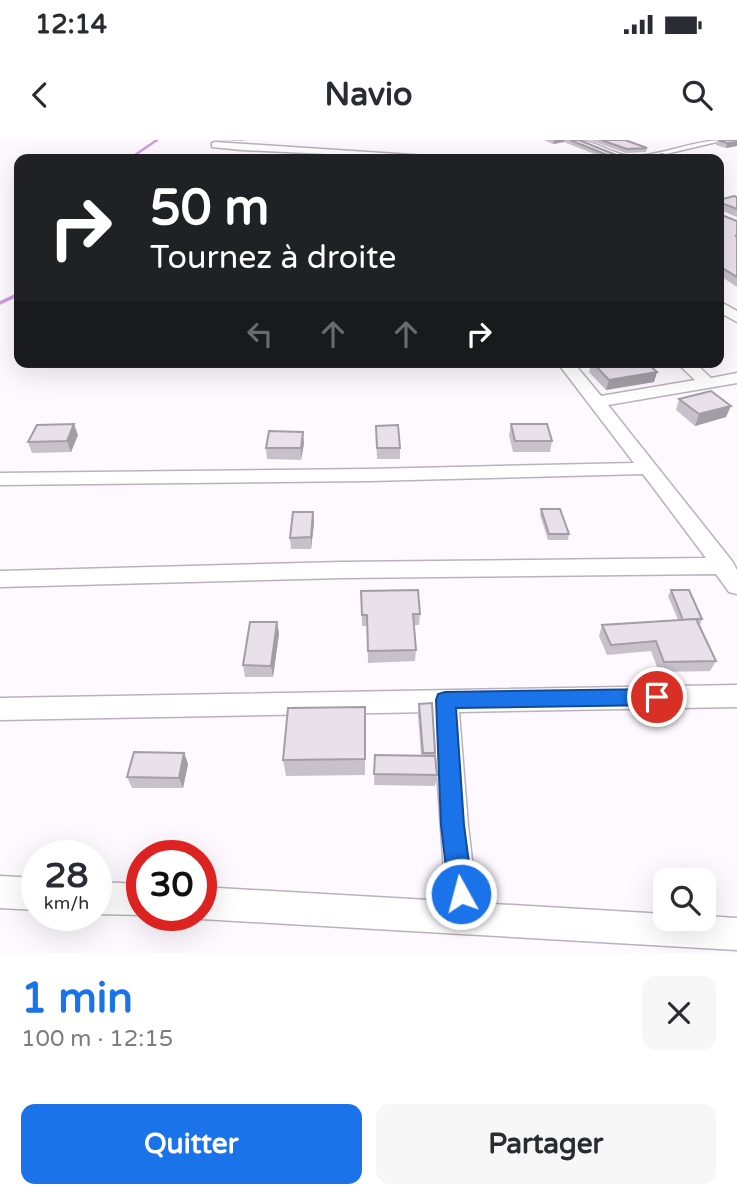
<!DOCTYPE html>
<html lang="fr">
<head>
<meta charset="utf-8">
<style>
  body { margin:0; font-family:"Varela Round",sans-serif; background:#f7f7f7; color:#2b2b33; height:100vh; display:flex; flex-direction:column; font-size:26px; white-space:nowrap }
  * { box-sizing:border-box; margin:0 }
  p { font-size:23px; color:#7c7c81 }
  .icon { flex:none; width:38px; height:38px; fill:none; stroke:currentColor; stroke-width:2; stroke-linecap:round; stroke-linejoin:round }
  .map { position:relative; height:813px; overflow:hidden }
  .details { display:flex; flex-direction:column; background:#fff; flex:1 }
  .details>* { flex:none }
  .hud { position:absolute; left:14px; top:14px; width:710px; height:214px; border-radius:14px; box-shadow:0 7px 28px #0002; background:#202124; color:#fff; overflow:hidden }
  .fabs { position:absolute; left:653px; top:728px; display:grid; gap:14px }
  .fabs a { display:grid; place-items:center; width:63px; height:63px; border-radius:14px; background:#fff; box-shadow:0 7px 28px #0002; font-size:35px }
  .speed { position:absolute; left:21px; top:700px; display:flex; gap:14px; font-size:35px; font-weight:700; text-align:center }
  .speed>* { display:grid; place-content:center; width:91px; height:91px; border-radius:50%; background:#fff; box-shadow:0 7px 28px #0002; line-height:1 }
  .speed small { font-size:18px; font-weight:400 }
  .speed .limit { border:10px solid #d22; background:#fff; color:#111 }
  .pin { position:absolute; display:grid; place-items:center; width:60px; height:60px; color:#fff; margin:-30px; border:4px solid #fff; border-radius:50%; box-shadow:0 2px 7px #0007 }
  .me { position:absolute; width:77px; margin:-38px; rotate:353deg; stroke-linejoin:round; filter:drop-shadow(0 0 5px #0008) }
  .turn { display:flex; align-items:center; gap:24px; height:147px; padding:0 21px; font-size:32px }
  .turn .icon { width:91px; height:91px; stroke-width:2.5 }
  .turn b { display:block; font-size:49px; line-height:60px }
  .lanes { display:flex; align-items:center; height:66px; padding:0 21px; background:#0003; justify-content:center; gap:35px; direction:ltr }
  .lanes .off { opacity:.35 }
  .round { display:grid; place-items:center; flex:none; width:74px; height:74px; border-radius:14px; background:#f7f7f7 }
  .overview { display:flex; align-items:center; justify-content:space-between; height:119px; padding:0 21px }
  h1 { font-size:42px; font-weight:700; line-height:52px; color:#1a73e8 }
  .action { display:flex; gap:14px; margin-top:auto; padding:14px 21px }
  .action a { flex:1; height:80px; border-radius:14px; background:#1a73e8; color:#fff; font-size:28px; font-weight:700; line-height:80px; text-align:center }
  .action a+a { background:#f7f7f7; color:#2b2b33 }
  .status { display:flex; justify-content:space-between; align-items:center; height:49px; padding:0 35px; background:#fff; direction:ltr }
  .status svg { height:19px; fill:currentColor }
  header { display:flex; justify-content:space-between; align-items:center; height:91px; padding:0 21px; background:#fff; font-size:32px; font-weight:700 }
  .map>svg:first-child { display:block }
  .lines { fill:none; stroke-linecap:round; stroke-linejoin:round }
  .stream-far1 { stroke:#cf9dde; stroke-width:2.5 }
  .stream { stroke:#cf9dde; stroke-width:3.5 }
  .street-casing { stroke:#bab1bd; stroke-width:3 }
  .street { fill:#fff; fill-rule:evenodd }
  .wall { fill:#c8c1cb }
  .shaded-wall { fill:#a39da5 }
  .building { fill:#e9e0ec; stroke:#a39da5; stroke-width:2 }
  .route { fill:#1a73e8; stroke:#114b97; stroke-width:2 }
</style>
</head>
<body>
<div class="status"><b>12:14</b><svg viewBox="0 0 49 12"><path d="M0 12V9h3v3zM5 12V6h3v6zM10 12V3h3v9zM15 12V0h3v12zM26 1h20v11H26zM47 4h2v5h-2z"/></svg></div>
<header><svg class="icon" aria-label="back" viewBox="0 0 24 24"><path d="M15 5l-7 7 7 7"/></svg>Navio<svg class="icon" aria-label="search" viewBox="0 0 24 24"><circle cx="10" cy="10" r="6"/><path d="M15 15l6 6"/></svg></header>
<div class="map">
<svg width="737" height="813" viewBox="0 0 737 813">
  <rect width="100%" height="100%" fill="#fdf9fe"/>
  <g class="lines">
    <!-- stream-far1 -->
    <polyline class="stream-far1" points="129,19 157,0"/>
    <!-- stream -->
    <polyline class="stream" points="0,163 19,154"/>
    <!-- street casing -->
    <g class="street-casing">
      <g id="street">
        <path d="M575,0C596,0 614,16 633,16C661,16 693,0 725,0L645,19H621Z"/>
        <polygon points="215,2 427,16 432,19 242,10 212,7 212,3"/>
        <polygon points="719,161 737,171 737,182 719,172"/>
        <polygon points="557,222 573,222 601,256 695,240 676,222 694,222 711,238 737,233 737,243 608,265 732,421 737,430 737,454 729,452 716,434 342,438 0,447 0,431 342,422 706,418 643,334 369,341 0,345 0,333 369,329 634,323"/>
        <polygon points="737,545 737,567 459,572 468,685 477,763 665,774 665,779 704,779 704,776 737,778 737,810 201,779 192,775 201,775 201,747 446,761 433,572 0,580 0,558"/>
        <polygon points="0,736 37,738 37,770 0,768"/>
        <polygon points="96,742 142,744 143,775 96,774"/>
      </g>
    </g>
    <!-- street -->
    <use href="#street" class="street"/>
  </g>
  <!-- wall -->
  <g class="wall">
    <polygon points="212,0 245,0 243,1"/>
    <polygon points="544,0 579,0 621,17 676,19 607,19 564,2 553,4"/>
    <polygon points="589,0 625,0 647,8 646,12 626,13"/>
    <polygon points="718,0 737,0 737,6 726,8 716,5"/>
    <polygon points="737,57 737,77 720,70 719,60"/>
    <polygon points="719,74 737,81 737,147 719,135"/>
    <polygon points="592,222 657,232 654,242 606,250 589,232"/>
    <polygon points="679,259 726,277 695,286 676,270"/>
    <polygon points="511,284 552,301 550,312 513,312 509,295"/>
    <polygon points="376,286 400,308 400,319 377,319"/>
    <polygon points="78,295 71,312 32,313 28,302"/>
    <polygon points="304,303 301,320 267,319 266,308"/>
    <polygon points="541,369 569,394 568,400 548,400 540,375"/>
    <polygon points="313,372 314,383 311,409 291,409 290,398"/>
    <polygon points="671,450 702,479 700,485 716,521 710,531 659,532 651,511 607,515 599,496 602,485 678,480 668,456"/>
    <polygon points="361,451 420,474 419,485 414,485 416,510 415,521 368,523 367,486 362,486"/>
    <polygon points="277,482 279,494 273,537 245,537 243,525"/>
    <polygon points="419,564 435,613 437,635 435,646 374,645 375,615 421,616 418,575"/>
    <polygon points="365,567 365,635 286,636 283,620"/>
    <polygon points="184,613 188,624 183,648 132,648 127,637"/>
  </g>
  <!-- shaded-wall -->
  <g class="shaded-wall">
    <polygon points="554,0 565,0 564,2 553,4"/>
    <polygon points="737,2 737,6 726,8 727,3"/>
    <polygon points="657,232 654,242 606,250 609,240"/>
    <polygon points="731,266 726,277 695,286 699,274"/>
    <polygon points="74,284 78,295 71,312 67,301"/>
    <polygon points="303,292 304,303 301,320 301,308"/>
    <polygon points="313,372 314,383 311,409 311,397"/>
    <polygon points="277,482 279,494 273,537 271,526"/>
    <polygon points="184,613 188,624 183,648 179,638"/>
  </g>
  <!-- building -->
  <g class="building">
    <polygon points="570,0 579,0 621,17 646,18 662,14 676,19 617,19"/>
    <polygon points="601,0 625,0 647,8 627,9"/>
    <polygon points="718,0 737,0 737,2 727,3"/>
    <polygon points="734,56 737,57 737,69 722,63 719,65 719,60"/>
    <polygon points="719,74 737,81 737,95 735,96 737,96 737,137 719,126"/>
    <polygon points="592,222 646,222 657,232 609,240"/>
    <polygon points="711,251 731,266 699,274 679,259"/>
    <polygon points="74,284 67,301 28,302 37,285"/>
    <polygon points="511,284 547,284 552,301 515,301"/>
    <polygon points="398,285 400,308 377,308 376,286"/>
    <polygon points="269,291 303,292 301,308 266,308"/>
    <polygon points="541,369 560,369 569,394 549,394"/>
    <polygon points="293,372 313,372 311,397 290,398"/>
    <polygon points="418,450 420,474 413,474 416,510 368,511 367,475 362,475 361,451"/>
    <polygon points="671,450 689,450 702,479 696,479 683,480"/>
    <polygon points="696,479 716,521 664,522 656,501 611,505 602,485"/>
    <polygon points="250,482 277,482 271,526 243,525"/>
    <polygon points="432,563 435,613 423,613 419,564"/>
    <polygon points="365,567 365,619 283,620 288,568"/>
    <polygon points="134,612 184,613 179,638 127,637"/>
    <polygon points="375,615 435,616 437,635 374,634"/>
  </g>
  <!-- route -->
  <polygon class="route" points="657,549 664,551 667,557 664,563 657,565 456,568 464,685 473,754 469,762 461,765 452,762 449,754 441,685 436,560 438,554 445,552"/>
</svg>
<div class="fabs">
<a><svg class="icon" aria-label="search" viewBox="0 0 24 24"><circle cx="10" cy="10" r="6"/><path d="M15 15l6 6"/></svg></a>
</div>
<div class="speed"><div>28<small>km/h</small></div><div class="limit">30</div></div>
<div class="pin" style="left:657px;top:557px;background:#d93025"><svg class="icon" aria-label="arrive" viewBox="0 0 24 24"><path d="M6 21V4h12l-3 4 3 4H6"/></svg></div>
<svg class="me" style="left:461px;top:754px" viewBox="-20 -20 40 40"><circle r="17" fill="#1a73e8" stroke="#fff" stroke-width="3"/><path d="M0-11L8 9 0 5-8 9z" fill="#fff"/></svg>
<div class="hud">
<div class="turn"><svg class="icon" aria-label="right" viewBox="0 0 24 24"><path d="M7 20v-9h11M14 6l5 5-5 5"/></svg><div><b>50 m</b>Tournez à droite</div></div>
<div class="lanes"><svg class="icon off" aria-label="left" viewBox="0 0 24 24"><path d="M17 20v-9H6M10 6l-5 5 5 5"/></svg><svg class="icon off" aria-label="ahead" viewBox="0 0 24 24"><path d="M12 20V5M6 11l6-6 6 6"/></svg><svg class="icon off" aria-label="ahead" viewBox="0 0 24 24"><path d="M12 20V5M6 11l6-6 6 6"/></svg><svg class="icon" aria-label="right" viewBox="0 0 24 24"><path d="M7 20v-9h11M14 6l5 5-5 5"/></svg></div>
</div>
</div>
<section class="details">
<div class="overview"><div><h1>1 min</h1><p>100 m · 12:15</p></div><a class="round"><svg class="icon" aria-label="close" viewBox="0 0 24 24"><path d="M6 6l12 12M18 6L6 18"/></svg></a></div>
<div class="action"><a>Quitter</a><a>Partager</a></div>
</section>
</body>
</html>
